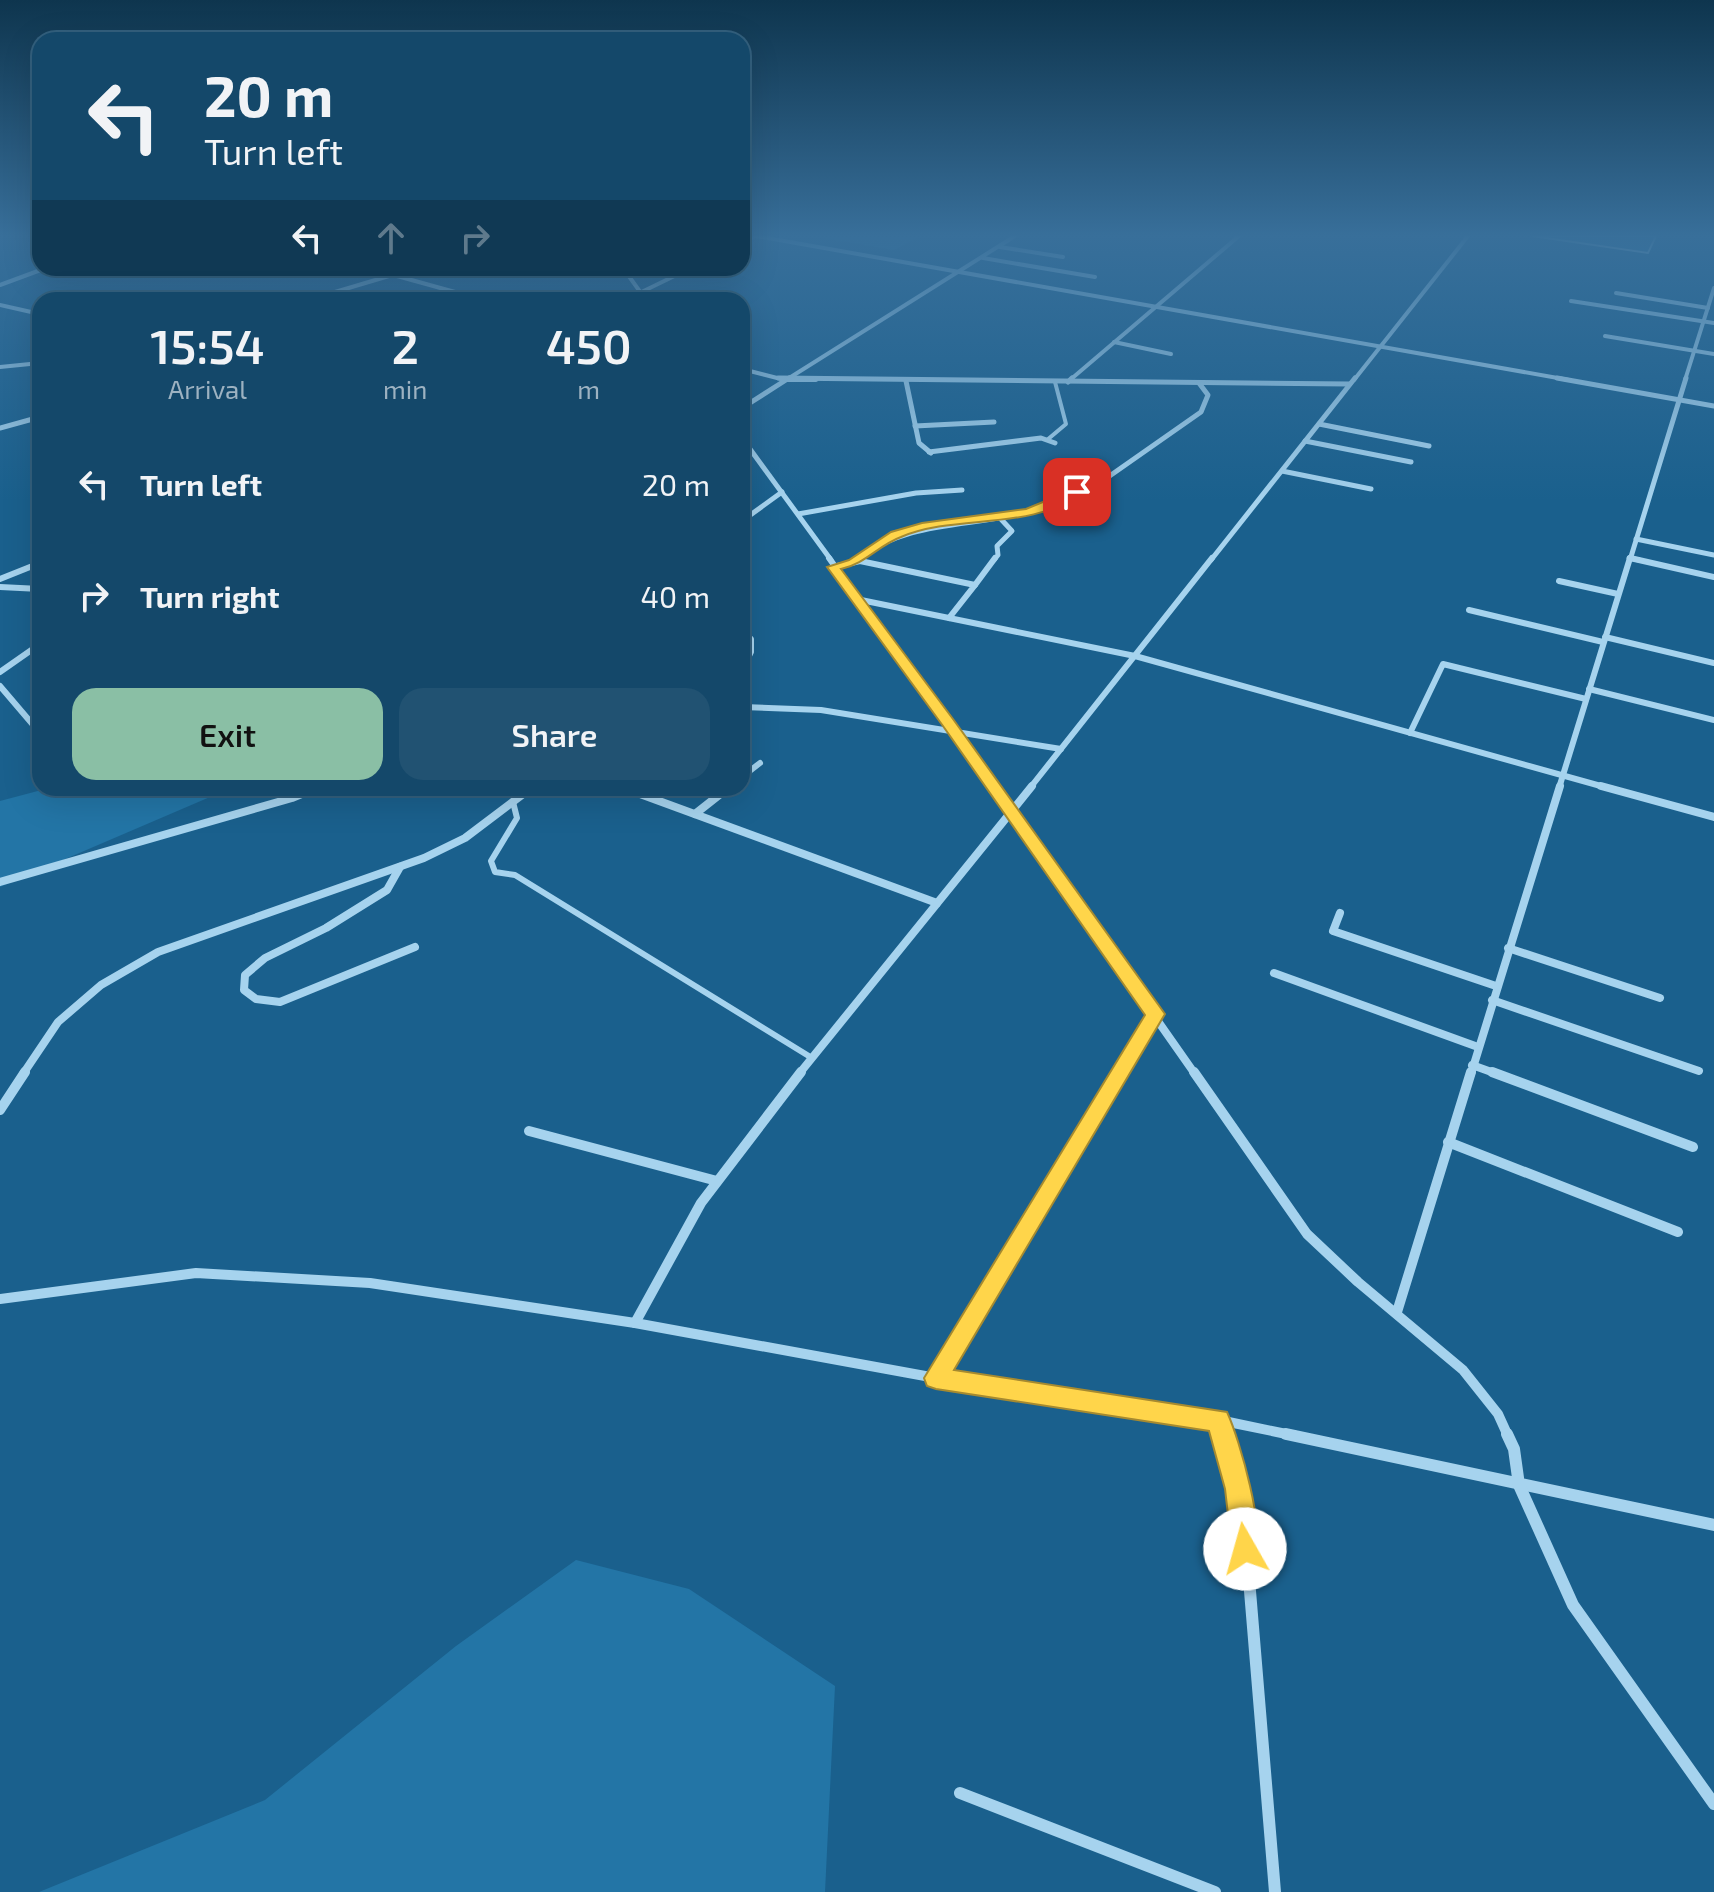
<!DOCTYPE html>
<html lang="en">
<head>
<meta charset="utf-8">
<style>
  body { margin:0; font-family:"Exo 2",sans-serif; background:#215272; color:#f1f3f6; height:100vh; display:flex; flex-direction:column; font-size:30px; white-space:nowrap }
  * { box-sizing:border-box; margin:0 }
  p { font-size:26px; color:#9db2c1 }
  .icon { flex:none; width:44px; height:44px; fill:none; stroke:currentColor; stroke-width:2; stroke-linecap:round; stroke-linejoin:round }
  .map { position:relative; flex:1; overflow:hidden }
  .side { position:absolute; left:32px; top:292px; width:718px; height:504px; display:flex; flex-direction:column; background:#14486a; border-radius:24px; box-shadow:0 8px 32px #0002,0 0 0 2px #33607e }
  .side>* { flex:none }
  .guide { position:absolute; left:32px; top:32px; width:718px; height:244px; border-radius:24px; box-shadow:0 8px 32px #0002,0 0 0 2px #33607e; background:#14486a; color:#f1f3f6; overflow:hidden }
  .pin { position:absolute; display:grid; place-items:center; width:68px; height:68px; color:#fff; margin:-34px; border-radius:16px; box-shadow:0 4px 12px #0006 }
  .me { position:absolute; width:88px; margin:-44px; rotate:353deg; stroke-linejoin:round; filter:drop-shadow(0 0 6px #0008) }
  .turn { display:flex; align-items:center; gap:28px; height:168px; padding:0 40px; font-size:36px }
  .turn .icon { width:104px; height:104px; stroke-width:2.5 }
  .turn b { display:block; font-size:56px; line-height:68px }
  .lanes { display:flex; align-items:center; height:76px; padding:0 40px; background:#0003; justify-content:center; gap:40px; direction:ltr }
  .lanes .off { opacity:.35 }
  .eta { display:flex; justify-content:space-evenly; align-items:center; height:136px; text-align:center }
  .eta b { font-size:48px; font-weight:600; line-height:56px }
  .button { display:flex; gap:16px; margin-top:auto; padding:16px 40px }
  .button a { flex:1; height:92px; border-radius:24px; background:#8abfa5; color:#111; font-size:32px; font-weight:600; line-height:92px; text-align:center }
  .button a+a { background:#215272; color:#f1f3f6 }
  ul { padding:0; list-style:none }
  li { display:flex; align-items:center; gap:24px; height:112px; padding:0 40px }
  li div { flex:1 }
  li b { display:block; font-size:30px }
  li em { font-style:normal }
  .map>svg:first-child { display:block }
  .green { fill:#2375a6 }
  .building { fill:#297aab; stroke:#cce9fa; stroke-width:2 }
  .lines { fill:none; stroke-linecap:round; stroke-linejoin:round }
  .lane-far2 { stroke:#a6d3ee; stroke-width:4 }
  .lane-far1 { stroke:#a6d3ee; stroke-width:5 }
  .lane { stroke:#a6d3ee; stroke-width:6 }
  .street-far5 { stroke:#a6d3ee; stroke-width:4 }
  .street-far4 { stroke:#a6d3ee; stroke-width:5 }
  .street-far3 { stroke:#a6d3ee; stroke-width:6 }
  .street-far2 { stroke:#a6d3ee; stroke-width:8 }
  .street-far1 { stroke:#a6d3ee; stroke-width:10 }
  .street { stroke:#a6d3ee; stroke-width:12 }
  .route { fill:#ffd54a; stroke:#a68a30; stroke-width:2 }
</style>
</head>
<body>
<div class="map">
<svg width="1714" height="1892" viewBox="0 0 1714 1892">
  <rect width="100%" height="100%" fill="#1a608d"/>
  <!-- green -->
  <g class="green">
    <polygon points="817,237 919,237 894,250"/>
    <polygon points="49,788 231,788 0,887 0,801"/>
    <polygon points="576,1560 689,1589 835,1686 825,1892 39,1892 265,1800 456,1646"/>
  </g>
  <!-- building -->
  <polygon class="building" points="1532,236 1656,236 1648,253"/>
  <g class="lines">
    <!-- lane-far2 -->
    <g class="lane-far2">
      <polyline points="1047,440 1066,424 1055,382"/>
      <path d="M857,560C908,521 967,528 1027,513C1053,506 1077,493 1101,482"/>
    </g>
    <!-- lane-far1 -->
    <polyline class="lane-far1" points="853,563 859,558"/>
    <!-- lane -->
    <polyline class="lane" points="513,802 517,818 491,861 495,872 515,875 812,1058"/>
    <!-- street-far5 -->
    <g class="street-far5">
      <polyline points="756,236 1569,380"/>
      <polyline points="742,243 755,236"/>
      <polyline points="1000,247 1063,257"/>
      <polyline points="983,258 1095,277"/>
      <polyline points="368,268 484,300"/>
      <polyline points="623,268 646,300"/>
      <polyline points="0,285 46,268"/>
      <polyline points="1616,293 1708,308"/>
      <polyline points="308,300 416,268"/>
      <polyline points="625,300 691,268"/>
      <polyline points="1571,301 1714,323"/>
      <polyline points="0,305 40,314"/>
      <polyline points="1605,336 1714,354"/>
      <polyline points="1114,342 1171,354"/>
      <polyline points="0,367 40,363"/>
      <polyline points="742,369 785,380 816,380"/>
      <polyline points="786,380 1015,236"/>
      <polyline points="1070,380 1239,236"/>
      <polyline points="1354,380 1468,236"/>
      <polyline points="1685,380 1714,288"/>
    </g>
    <!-- street-far4 -->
    <g class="street-far4">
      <polyline points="778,378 1350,384"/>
      <polyline points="1557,378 1714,406"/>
      <polyline points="906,381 919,443 931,453"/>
      <polyline points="1068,382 1072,378"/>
      <polyline points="742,408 789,378"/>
      <polyline points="1319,424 1429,446"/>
      <polyline points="915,426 994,422"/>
      <polyline points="0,428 40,417"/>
      <polyline points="742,438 831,560"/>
      <polyline points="1305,441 1411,462"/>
      <polyline points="929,452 1041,438 1055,443"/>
      <polyline points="1282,471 1371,489"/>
      <polyline points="1101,482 1201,412 1208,395 1199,383"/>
      <polyline points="798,514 916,493 962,490"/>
      <polyline points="742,521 782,492"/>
      <polyline points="1636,539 1714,555"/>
      <polyline points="1629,558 1639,560"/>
      <polyline points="994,560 998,555 997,546 1012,531 999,517"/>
      <polyline points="1211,560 1355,378"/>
      <polyline points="1630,560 1686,378"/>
    </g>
    <!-- street-far3 -->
    <g class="street-far3">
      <polyline points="829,558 994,788"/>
      <polyline points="1630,558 1714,577"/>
      <polyline points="833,567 860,561 975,585 949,618"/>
      <polyline points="0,579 40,563"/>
      <polyline points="1559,581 1618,594"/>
      <polyline points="975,585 995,558"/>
      <polyline points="0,587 40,589"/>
      <polyline points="742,589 748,592"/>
      <polyline points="856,599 1135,656 1608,788"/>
      <polyline points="1469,610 1603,642"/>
      <polyline points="742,630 751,639 751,652 742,670"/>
      <polyline points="1605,637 1714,663"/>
      <polyline points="0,672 40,644"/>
      <polyline points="0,686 40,733"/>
      <polyline points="1589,689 1714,720"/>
      <polyline points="742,707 821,710 1061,749"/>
      <polyline points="1410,733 1443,664 1586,699"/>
      <polyline points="742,777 760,763"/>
      <polyline points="1030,788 1212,558"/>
      <polyline points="1559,788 1630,558"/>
    </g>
    <!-- street-far2 -->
    <g class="street-far2">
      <polyline points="993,786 1195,1074"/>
      <polyline points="1601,786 1714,817"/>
      <polyline points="640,794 937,903"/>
      <polyline points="695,814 728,788"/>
      <polyline points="400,867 387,890 326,928 265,958 245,975 244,990 256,999 280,1002 415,947"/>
      <polyline points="0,882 292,798 316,788"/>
      <polyline points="1340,913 1333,931 1496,986"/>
      <polyline points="1508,948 1660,998"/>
      <polyline points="1274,973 1478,1047"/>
      <polyline points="1492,1000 1699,1071"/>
      <polyline points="1472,1065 1497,1074"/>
      <polyline points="23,1074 58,1022 101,985 158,952 424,858 465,838 531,788"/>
      <polyline points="799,1074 1032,786"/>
      <polyline points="1119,1074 1155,1014"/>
      <polyline points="1471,1074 1560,786"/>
    </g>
    <!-- street-far1 -->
    <g class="street-far1">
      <polyline points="1194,1072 1307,1234 1358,1282 1463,1370 1498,1414 1508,1436"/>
      <polyline points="1492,1072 1693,1147"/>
      <polyline points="0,1110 25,1072"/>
      <polyline points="529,1131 717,1181"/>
      <polyline points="1448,1142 1678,1232"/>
      <polyline points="0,1299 196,1273 370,1283 635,1323 936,1378 1219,1420 1296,1436"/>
      <polyline points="1397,1312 1471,1072"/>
      <polyline points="635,1323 701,1203 801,1072"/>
      <polyline points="936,1378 1120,1072"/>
      <polyline points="1219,1420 1223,1436"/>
    </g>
    <!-- street -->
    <g class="street">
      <polyline points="1223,1434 1238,1489 1249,1579 1275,1892"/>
      <polyline points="1286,1434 1714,1525"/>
      <polyline points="1507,1434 1514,1449 1519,1485 1573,1605 1714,1804"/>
      <polyline points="960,1793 1215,1892"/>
    </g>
  </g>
  <!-- sky -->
  <linearGradient id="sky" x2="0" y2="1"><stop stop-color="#0e354e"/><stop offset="0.47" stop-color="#386f9a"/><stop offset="1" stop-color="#386f9a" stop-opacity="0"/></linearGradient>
  <rect width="1714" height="501" fill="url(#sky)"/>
  <!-- route -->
  <path class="route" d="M1072,490L1082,492C1032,532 958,513 901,537C879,545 865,564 841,569L953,719L1165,1014L954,1370L1227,1412C1240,1440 1266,1532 1255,1558L1245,1562L1235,1558L1232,1549L1225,1489L1209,1431L936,1389L927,1386L924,1378L1145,1015L943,726L827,567L849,560L891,532L922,523L1026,509Z"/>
</svg>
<div class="pin" style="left:1077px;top:492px;background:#d93025"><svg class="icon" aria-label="arrive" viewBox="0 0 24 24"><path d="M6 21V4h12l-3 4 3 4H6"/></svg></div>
<svg class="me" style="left:1245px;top:1549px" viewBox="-20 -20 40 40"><circle r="19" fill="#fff"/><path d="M0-13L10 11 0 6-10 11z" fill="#ffd54a"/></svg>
<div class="guide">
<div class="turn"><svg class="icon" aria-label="left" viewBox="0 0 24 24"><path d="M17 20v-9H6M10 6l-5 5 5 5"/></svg><div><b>20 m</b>Turn left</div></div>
<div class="lanes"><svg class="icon" aria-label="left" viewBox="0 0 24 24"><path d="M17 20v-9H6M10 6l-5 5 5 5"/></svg><svg class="icon off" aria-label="ahead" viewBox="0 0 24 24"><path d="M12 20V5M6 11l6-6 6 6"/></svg><svg class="icon off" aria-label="right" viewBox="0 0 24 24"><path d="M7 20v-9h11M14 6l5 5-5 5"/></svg></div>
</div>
<section class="side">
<div class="eta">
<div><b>15:54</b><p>Arrival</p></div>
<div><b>2</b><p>min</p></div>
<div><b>450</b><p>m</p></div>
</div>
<ul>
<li><svg class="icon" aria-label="left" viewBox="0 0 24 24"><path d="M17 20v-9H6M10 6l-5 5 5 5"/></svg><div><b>Turn left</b></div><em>20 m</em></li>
<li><svg class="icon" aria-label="right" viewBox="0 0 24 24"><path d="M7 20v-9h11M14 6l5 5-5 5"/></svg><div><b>Turn right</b></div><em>40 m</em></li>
</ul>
<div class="button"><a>Exit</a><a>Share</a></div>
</section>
</div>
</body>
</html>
